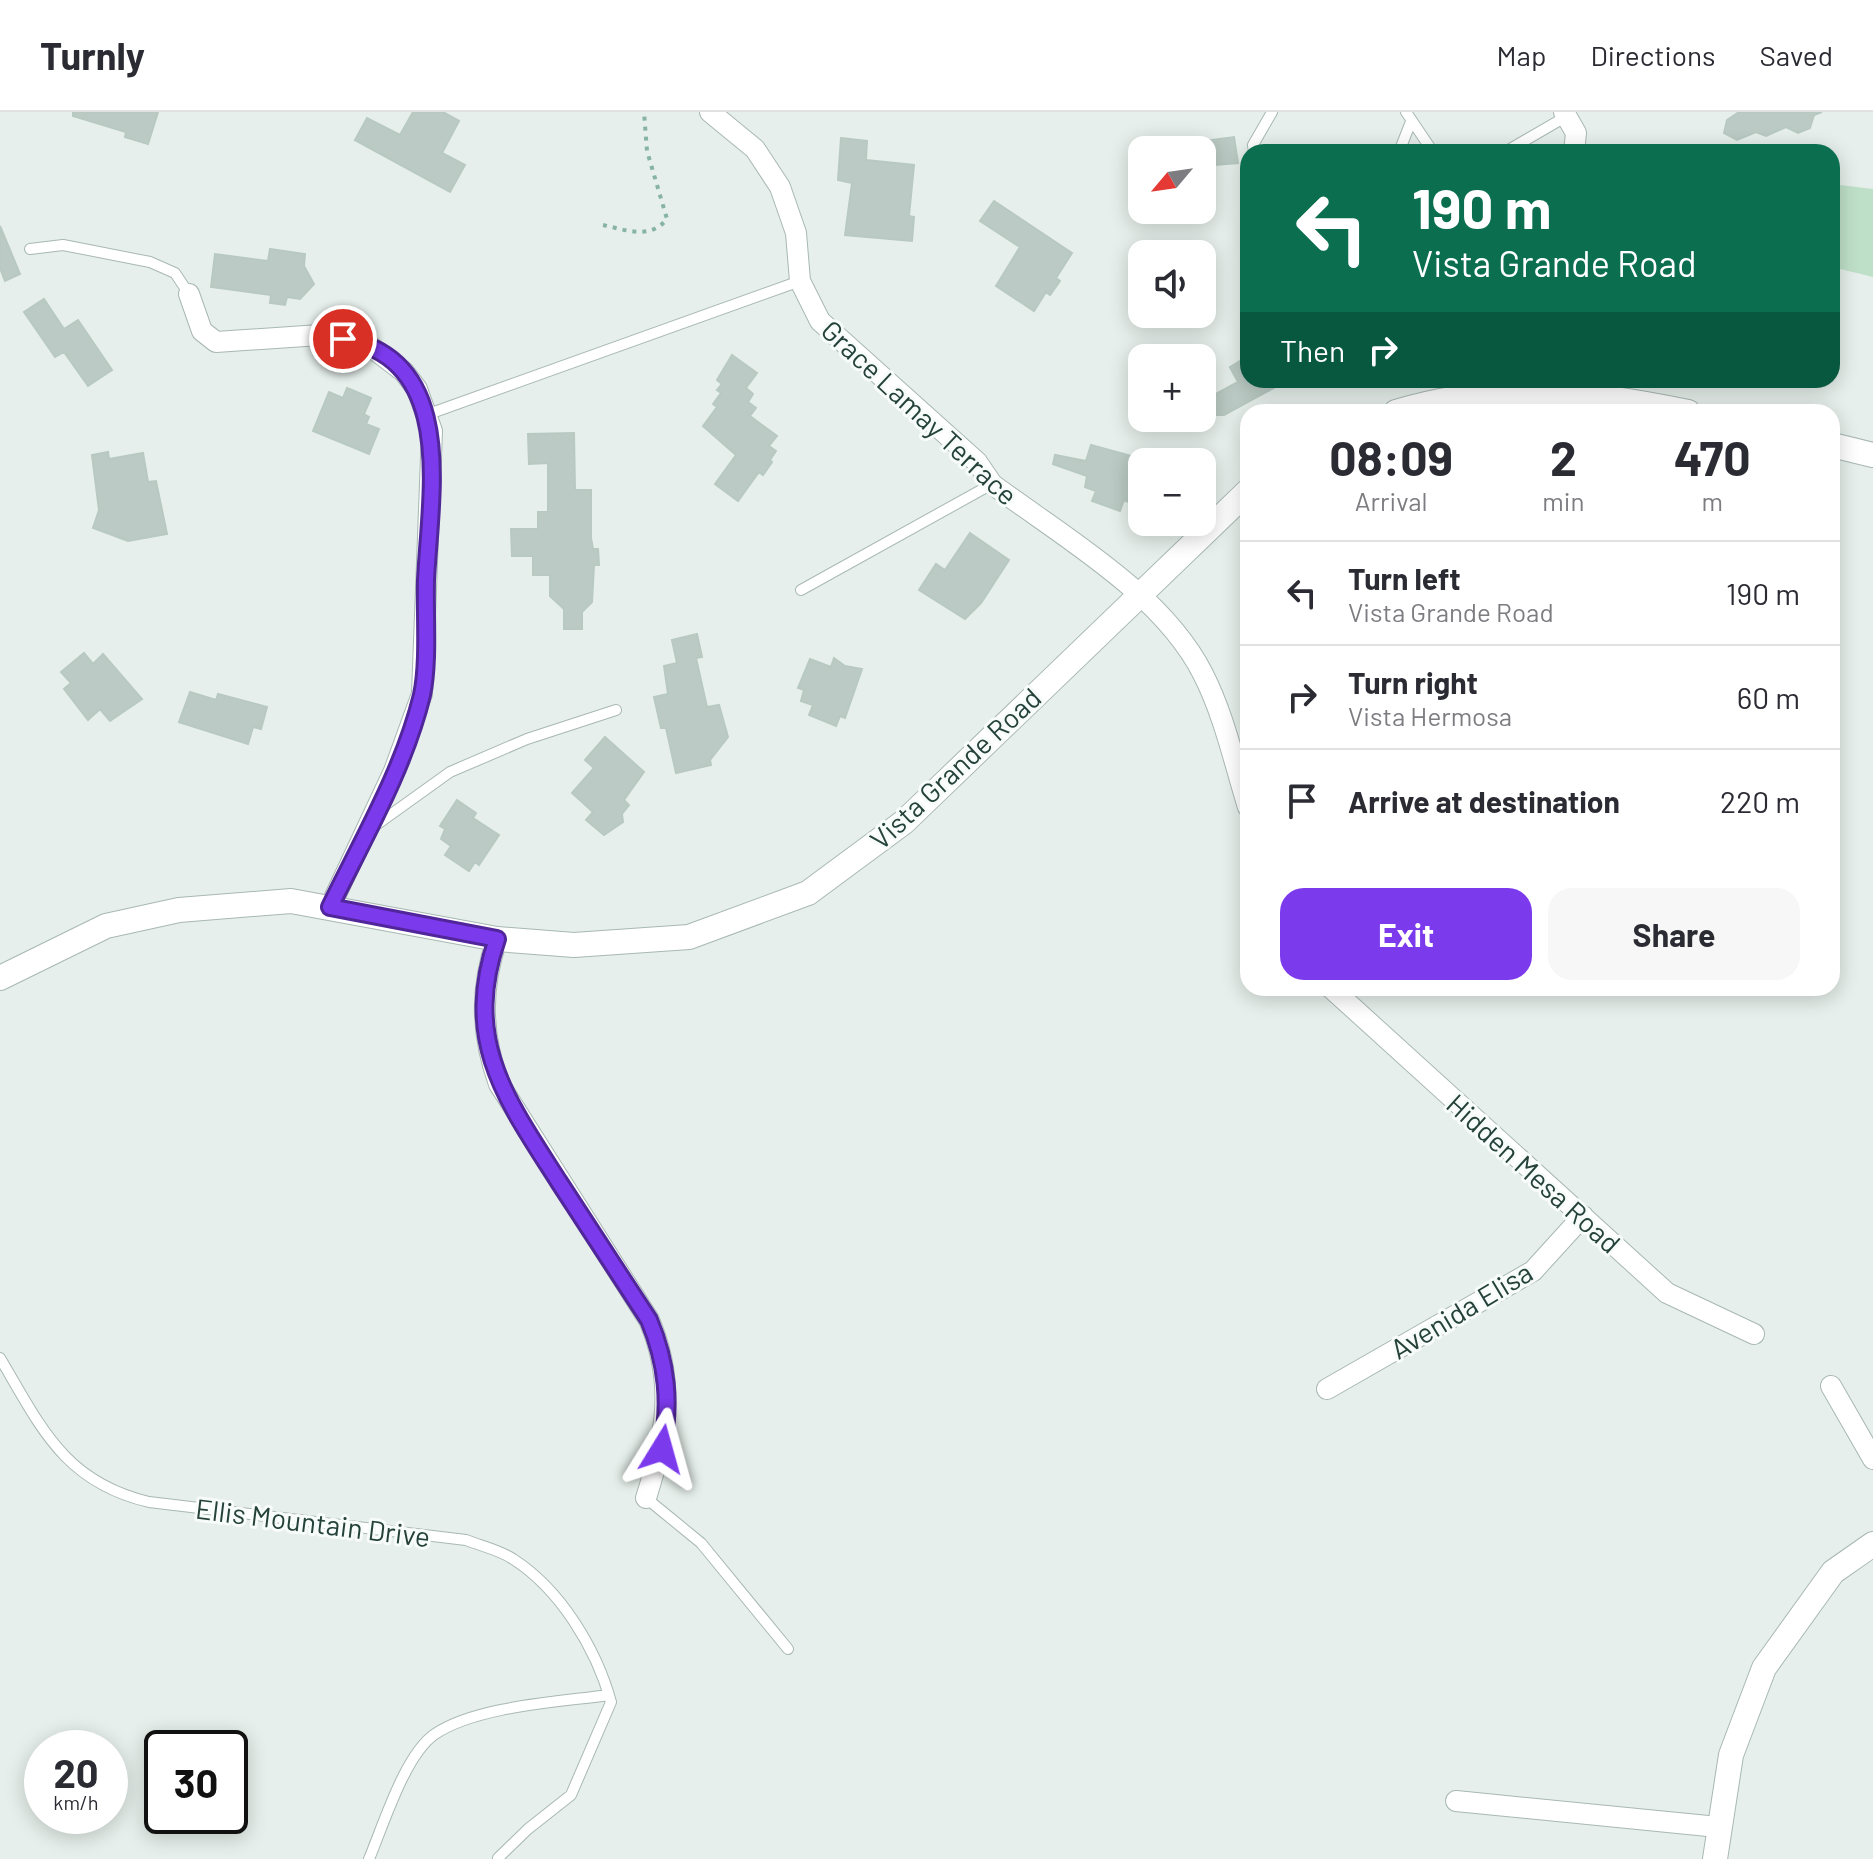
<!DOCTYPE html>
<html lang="en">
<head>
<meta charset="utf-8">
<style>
	body { margin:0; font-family:Barlow,sans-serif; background:#f7f7f7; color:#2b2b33; height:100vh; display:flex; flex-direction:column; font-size:30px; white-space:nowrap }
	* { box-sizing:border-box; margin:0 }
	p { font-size:26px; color:#7c7c81 }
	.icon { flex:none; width:44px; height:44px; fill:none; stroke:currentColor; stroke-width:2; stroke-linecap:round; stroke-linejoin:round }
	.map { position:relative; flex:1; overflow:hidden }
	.drawer { position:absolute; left:1240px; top:292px; width:600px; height:592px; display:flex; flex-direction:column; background:#fff; border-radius:24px; box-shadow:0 4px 20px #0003 }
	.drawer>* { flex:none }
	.guide { position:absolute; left:1240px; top:32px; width:600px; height:244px; border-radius:24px; box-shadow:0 4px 20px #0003; background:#0b6e4f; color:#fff; overflow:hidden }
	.needle { width:52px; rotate:241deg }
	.buttons { position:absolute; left:1128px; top:24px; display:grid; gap:16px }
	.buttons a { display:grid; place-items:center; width:88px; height:88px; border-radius:16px; background:#fff; box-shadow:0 4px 20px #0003; font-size:40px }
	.speed { position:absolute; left:24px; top:1618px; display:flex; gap:16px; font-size:40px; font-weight:700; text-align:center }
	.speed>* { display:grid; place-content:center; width:104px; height:104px; border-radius:50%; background:#fff; box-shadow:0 4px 20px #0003; line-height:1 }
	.speed small { font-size:20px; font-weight:400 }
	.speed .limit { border:4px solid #111; border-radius:12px; background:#fff; color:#111 }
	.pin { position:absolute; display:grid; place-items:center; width:68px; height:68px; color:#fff; margin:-34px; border:4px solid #fff; border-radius:50%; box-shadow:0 2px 8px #0007 }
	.me { position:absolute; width:88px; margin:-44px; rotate:8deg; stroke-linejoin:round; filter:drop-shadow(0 0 6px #0008) }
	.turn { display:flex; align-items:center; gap:28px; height:168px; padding:0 40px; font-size:36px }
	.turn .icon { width:104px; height:104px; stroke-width:2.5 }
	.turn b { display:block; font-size:56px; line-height:68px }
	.then { display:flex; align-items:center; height:76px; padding:0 40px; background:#0003; gap:16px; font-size:30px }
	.eta { display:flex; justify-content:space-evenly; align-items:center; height:136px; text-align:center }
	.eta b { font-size:48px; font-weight:700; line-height:56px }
	.button { display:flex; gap:16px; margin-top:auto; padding:16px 40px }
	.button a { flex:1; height:92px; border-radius:24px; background:#7c3aed; color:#fff; font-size:32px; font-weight:700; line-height:92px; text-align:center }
	.button a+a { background:#f7f7f7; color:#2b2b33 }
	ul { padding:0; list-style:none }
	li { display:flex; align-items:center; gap:24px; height:104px; padding:0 40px; border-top:2px solid #e1e1e2 }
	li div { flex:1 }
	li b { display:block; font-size:30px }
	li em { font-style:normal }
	header { display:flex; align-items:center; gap:48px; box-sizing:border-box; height:112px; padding:0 40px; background:#fff; border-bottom:2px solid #e1e1e2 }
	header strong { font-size:38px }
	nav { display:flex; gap:44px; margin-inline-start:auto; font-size:28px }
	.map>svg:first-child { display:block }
	.green { fill:#bfe0c8 }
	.building { fill:#bbcac4; stroke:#b8c9c2; stroke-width:2 }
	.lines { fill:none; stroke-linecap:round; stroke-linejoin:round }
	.service-casing { stroke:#a8b8b2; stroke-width:12 }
	.minor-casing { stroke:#a8b8b2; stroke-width:22 }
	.tertiary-casing { stroke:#a8b8b2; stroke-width:26 }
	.path { stroke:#86b3a5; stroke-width:4; stroke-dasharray:4 6; stroke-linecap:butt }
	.service { stroke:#fff; stroke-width:10 }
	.minor { stroke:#fff; stroke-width:20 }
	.tertiary { stroke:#fff; stroke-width:24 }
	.route-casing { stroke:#51269a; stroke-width:20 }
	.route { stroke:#7c3aed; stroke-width:14 }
	.labels { text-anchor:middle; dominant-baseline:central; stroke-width:6; stroke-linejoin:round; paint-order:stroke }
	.street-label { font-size:28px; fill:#24423a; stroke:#f7fbf9 }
</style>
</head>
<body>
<header>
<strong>Turnly</strong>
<nav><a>Map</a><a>Directions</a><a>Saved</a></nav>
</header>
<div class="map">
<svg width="1873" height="1747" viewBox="0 0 1873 1747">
	<rect width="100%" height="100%" fill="#e6efeb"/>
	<path class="green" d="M1832 72 1873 77V165L1832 155Z"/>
	<path class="building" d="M73 0H158L148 32 125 25 126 20 73 4Z
		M413 0H443L459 9 442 41 465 53 450 80 355 28 367 6 400 23Z
		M1739 0H1822L1814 3 1810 16 1798 21 1786 15 1766 24 1756 20 1737 28 1724 21 1727 8Z
		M1234 25 1238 51 1215 53 1211 28Z
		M841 26 867 29 866 48 914 53 909 104 914 105 912 129 845 123 852 71 838 68Z
		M994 89 1072 141 1056 166 1060 169 1050 183 1046 180 1034 199 996 174 1020 135 980 109Z
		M0 114 20 162 5 169 0 156Z
		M270 137 305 142 304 154 314 172 300 187 287 185 285 193 270 191 271 183 211 175 215 142 268 149Z
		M44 187 64 217 78 208 112 258 88 274 64 240 55 245 24 200Z
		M732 243 757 261 746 276 753 282 748 290 756 296 750 304 777 324 769 334 776 339 770 348 772 350 763 363 759 360 738 389 715 372 736 343 703 314 717 295 713 292 721 281 717 278 722 272 717 268Z
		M1248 244V268H1288L1224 303H1212L1210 285 1238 270 1230 255Z
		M347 276 371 286 364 302 369 305 366 312 379 317 369 342 313 319 329 280 343 286Z
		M574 321 575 378H591V426L593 437H598L599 453H594L592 490 582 500V517H564V497L550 484V463H533V444H512L511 417H538V400H548V351L529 352 528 322Z
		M1091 333 1142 347 1131 391 1124 388 1120 399 1092 389 1096 379 1085 375 1087 364 1053 352 1055 343 1086 349Z
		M108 340 109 347 143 341 148 370 156 369 167 422 128 429 93 416 99 398 92 343Z
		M970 421 1009 448 981 491 965 507 919 478 936 452 945 458Z
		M697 522 702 545 696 546 707 595 719 593 728 625 710 648 711 653 676 661 666 616H661L654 585 668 582 664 554 677 551 672 528Z
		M84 541 93 552 103 542 142 587 110 609 100 597 88 608 64 577 71 571 61 560Z
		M834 546 845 554 862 557 845 606 840 604 836 614 809 603 813 593 801 589 804 578 798 576 810 547 831 555Z
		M190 580 216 588 218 582 267 595 261 617 253 615 248 632 179 610Z
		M605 625 644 660 624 688 629 693 622 702 623 710 604 723 586 708 593 700 572 681 594 656 585 648Z
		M457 688 476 701 473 706 499 723 479 753 475 750 469 759 445 743 451 734 441 727 445 717 440 714Z"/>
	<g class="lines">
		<g class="service-casing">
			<path id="service" d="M1406 0 1433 40
				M1254 40 1253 33 1272 0
				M1399 40 1410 12
				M1505 40 1567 4
				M30 137 63 133 150 150 175 161 189 182
				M426 303 800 169
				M801 478 992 372
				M372 716 450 660 527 627 616 598
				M0 1246C41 1315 64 1370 149 1390L466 1428C481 1434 500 1438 513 1447 560 1477 596 1536 611 1590L571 1683 528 1717 498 1746
				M646 1386 701 1431 788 1537
				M369 1747C383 1714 405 1642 435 1622 477 1594 559 1590 609 1583"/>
		</g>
		<g class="minor-casing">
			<path id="minor" d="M710 0 755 37 780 75 796 121 800 169 820 209 977 350 992 372C1063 425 1162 481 1203 562 1224 603 1234 650 1248 695
				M1564 0 1576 21 1574 40
				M189 182 202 219 216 230 320 223 366 231 404 260 417 277 432 319 422 582 394 659 330 795
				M497 827C480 877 481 922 499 972L649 1208C676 1271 666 1323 646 1386
				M1331 876 1667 1181 1754 1222
				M1831 1274 1873 1347
				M1327 1277 1533 1159 1583 1104
				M1456 1689 1718 1715"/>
		</g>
		<g class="tertiary-casing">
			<path id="tertiary" d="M1396 300C1494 270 1590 279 1688 300
				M1832 333 1873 343
				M0 866 106 814 179 798 291 789 497 827 574 833 689 825 808 781 904 710 1248 379
				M1715 1747 1731 1643 1764 1556 1833 1460 1873 1432"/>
		</g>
		<path class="path" d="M603 113C626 118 650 128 667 107L647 39 644 0"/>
		<use href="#service" class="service"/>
		<use href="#minor" class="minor"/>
		<use href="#tertiary" class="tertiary"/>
	</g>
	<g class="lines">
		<g class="route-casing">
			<path id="route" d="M343 227C458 247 430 383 426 468 425 503 429 550 422 583 404 657 363 727 330 795L497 827C462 929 506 987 559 1070 589 1116 619 1162 649 1208 667 1251 671 1291 662 1337"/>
		</g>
		<use href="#route" class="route"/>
	</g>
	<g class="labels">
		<g class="street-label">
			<text transform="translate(920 300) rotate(43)">Grace Lamay Terrace</text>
			<text transform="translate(955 656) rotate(-43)">Vista Grande Road</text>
			<text transform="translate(1534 1061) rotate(42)">Hidden Mesa Road</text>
			<text transform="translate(1461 1198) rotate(-31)">Avenida Elisa</text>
			<text transform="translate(313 1410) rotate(7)">Ellis Mountain Drive</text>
		</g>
	</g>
</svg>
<div class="buttons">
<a><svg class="needle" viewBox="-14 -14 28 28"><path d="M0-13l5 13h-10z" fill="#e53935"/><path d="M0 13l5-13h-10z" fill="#7c7c81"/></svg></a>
<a><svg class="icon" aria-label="sound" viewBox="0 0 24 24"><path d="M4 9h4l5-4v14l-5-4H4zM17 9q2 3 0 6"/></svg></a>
<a>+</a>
<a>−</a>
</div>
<div class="speed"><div>20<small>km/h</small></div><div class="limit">30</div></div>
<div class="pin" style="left:343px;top:227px;background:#d93025"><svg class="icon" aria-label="arrive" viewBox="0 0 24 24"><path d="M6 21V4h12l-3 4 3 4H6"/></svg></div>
<svg class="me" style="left:662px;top:1337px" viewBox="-20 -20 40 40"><path d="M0-17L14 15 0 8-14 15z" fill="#7c3aed" stroke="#fff" stroke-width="4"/></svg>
<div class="guide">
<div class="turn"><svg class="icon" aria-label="left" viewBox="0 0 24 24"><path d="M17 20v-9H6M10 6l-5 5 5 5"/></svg><div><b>190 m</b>Vista Grande Road</div></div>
<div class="then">Then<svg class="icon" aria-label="right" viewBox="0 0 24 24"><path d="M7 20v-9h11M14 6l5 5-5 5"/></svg></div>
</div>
<section class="drawer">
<div class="eta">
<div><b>08:09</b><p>Arrival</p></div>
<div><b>2</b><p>min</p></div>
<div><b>470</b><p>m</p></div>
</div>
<ul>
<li><svg class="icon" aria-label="left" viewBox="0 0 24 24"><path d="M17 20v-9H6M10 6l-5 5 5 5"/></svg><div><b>Turn left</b><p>Vista Grande Road</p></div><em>190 m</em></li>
<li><svg class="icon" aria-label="right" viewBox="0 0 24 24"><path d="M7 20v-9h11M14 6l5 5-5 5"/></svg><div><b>Turn right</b><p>Vista Hermosa</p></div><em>60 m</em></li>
<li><svg class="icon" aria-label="arrive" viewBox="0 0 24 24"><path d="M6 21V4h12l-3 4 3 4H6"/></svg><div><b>Arrive at destination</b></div><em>220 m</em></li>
</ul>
<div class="button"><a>Exit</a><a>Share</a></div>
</section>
</div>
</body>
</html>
